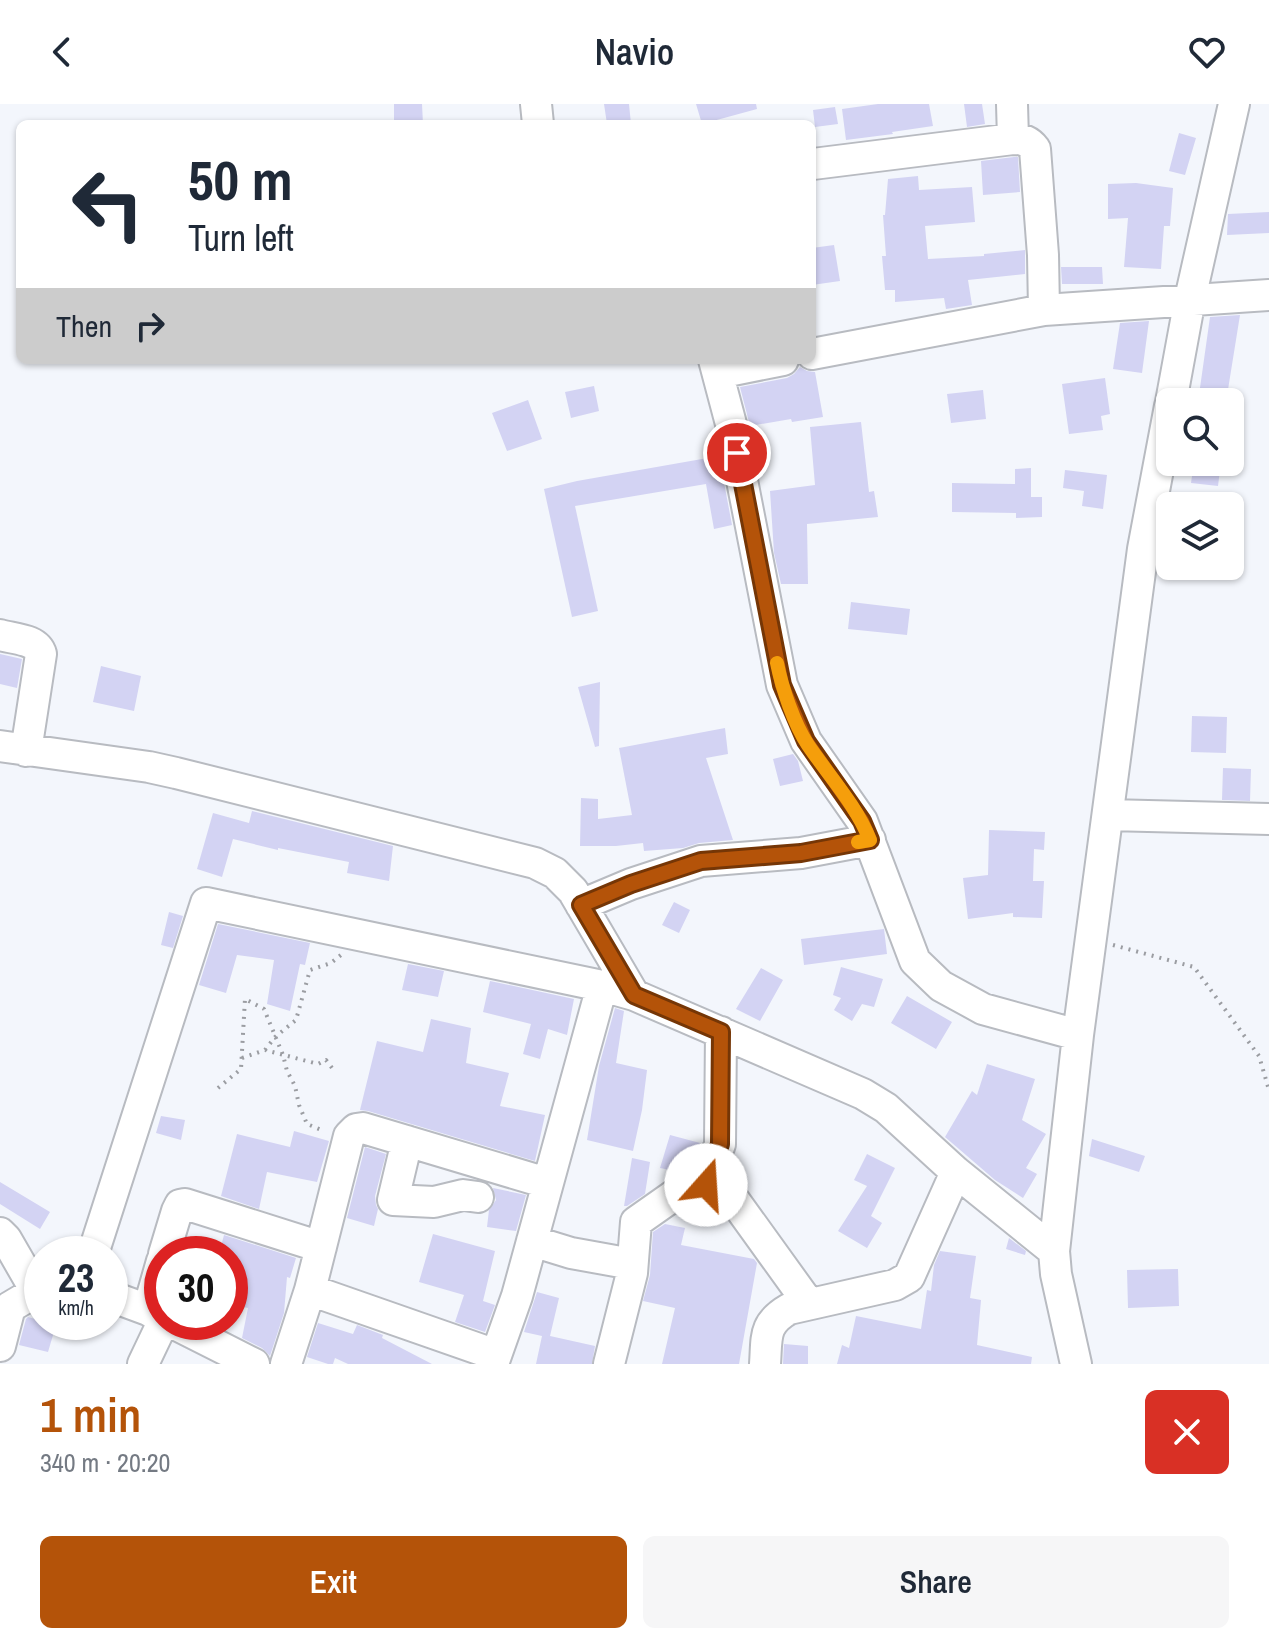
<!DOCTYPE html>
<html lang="en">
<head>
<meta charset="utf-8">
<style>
	body { margin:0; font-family:"Archivo Narrow",sans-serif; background:#f6f6f7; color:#1f2937; height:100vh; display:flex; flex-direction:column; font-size:30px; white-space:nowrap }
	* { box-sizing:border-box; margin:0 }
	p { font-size:26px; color:#747a83 }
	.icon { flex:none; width:44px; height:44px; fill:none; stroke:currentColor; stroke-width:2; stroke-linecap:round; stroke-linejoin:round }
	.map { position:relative; height:1260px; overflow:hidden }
	.side { display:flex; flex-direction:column; background:#fff; flex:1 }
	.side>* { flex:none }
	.banner { position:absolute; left:16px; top:16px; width:800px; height:244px; border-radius:12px; box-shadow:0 2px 6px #0004; background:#fff; color:#1f2937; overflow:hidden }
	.buttons { position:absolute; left:1156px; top:284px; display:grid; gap:16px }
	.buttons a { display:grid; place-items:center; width:88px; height:88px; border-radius:12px; background:#fff; box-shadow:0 2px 6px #0004; font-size:40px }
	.speed { position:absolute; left:24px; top:1132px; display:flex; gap:16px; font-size:40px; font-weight:700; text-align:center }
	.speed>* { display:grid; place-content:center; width:104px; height:104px; border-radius:50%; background:#fff; box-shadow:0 2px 6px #0004; line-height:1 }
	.speed small { font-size:20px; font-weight:400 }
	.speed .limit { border:12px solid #d22; background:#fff; color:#111 }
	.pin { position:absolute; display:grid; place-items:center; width:68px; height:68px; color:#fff; margin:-34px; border:4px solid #fff; border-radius:50%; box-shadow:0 2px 8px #0007 }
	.me { position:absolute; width:88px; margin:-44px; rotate:19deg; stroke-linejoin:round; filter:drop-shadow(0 0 6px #0008) }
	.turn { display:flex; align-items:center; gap:28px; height:168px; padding:0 40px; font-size:36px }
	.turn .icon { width:104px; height:104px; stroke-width:2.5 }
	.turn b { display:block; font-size:56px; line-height:68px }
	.then { display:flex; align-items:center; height:76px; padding:0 40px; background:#0003; gap:16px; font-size:30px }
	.round { display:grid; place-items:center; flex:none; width:84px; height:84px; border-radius:12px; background:#f6f6f7 }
	.headline { display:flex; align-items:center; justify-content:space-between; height:136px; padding:0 40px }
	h1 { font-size:48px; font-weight:600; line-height:60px; color:#b45309 }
	.button { display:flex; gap:16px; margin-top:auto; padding:16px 40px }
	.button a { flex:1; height:92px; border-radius:12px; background:#b45309; color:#fff; font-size:32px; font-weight:600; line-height:92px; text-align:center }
	.button a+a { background:#f6f6f7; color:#1f2937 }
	header { display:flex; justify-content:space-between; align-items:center; height:104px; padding:0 40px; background:#fff; font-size:36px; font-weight:600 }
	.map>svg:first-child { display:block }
	.building { fill:#d3d3f3 }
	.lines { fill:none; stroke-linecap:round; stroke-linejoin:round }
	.minor-casing { stroke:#b8bbc1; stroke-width:34 }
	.path { stroke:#9b9da2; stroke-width:4; stroke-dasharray:2 6; stroke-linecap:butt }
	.minor { stroke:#fff; stroke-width:30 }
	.route-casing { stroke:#753606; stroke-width:20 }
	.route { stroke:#b45309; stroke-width:14 }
	.slow { stroke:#f59e0b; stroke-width:14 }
</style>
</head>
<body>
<header><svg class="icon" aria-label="back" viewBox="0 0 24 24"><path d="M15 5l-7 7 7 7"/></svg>Navio<svg class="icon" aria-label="heart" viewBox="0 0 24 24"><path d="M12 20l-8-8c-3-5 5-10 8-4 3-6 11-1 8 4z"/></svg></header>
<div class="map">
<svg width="1269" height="1260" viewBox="0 0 1269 1260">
	<rect width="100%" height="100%" fill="#f3f6fc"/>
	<path class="building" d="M394 0H422L423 20H394Z
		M604 0H629L631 20H607Z
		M696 0H756L757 5 702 20Z
		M878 0H929L933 22 892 28 893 30 846 36 842 5Z
		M964 0H982L985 20 967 23Z
		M835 3 838 20 815 23 813 6Z
		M1179 29 1196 34 1185 71 1169 67Z
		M1014 53H1018L1020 88 983 91 981 57Z
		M918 72 919 86 972 83 975 118 925 122 928 155 984 152V150L1025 146V170L968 176 972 201 946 205 944 194 895 198V186H885L882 152H886L883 111H885L888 75Z
		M1136 79 1173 84 1170 122H1164L1161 165 1124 163 1128 114 1108 115V80Z
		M1269 108V129L1227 131 1228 110Z
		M834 141 840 177 812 181V144Z
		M1061 163H1102L1103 180H1062Z
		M1240 211 1226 298H1198L1210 213Z
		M1149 217 1142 269 1113 265 1120 219Z
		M800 263 807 267 815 268 823 313 792 318 791 315 750 322 740 283 787 274 794 270Z
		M1105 274 1110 310 1101 312 1103 326 1069 330 1062 280Z
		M594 282 599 307 571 314 565 288Z
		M983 286 986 315 951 319 947 290Z
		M528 296 542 335 507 347 492 309Z
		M861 318 869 388 874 387 878 413 807 420 808 480H781L774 449 770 387 815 381 810 323Z
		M719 352 732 421 714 425 706 380 575 402 598 507 572 513 544 385 577 377Z
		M1194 358H1221L1218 382 1191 379Z
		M1031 364V393H1042V413L1016 414V409L952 408V379L1015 380V365Z
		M1065 366 1107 371 1103 405 1082 402 1084 387 1063 384Z
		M851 498 910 505 907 531 848 525Z
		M0 550 22 555 17 584 0 580Z
		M101 562 141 572 134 607 93 598Z
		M600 578 599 642 595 643 578 583Z
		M1192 612 1227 613 1226 649 1191 648Z
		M725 624 728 650 706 654 733 736 699 739 683 744 644 747 643 739 616 742H580L581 694 598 695V715L632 711 619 644Z
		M793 650 798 657 803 677 780 682 773 655Z
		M1223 664 1251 665 1250 697 1222 696Z
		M252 707 393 742 389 777 347 769 349 758 278 744V746L233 735 222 773 197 765 213 709 249 719Z
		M989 726 1045 728 1044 746 1034 745 1033 777H1044L1042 814 1013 813V809L968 815 963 774 988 771Z
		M674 798 690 806 679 829 662 821Z
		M169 808 183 812 173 844 161 841Z
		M218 820 310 839 305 861 300 860 290 907 267 900 274 856 237 851 226 889 199 881Z
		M884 825 887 850 804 861 801 835Z
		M408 860 444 867 438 893 402 886Z
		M841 863 883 875 874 903 862 900 852 917 834 906 841 894 833 891Z
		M761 864 783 876 760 917 736 905Z
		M490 877 574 895 567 931 548 925 540 955 523 950 531 920 483 908Z
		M907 892 952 918 936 945 891 919Z
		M615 904 624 907 616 959 647 966 642 1006 633 1047 587 1036 599 962Z
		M431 915 471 924 466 959 509 969 500 1002 545 1011 535 1057 368 1007 360 1006 377 937 423 948Z
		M987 960 1035 975 1022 1016 1046 1030 1026 1064 1037 1070 1023 1094 995 1076 945 1033 972 987 977 991Z
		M161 1012 185 1016 181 1036 156 1029Z
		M294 1027 329 1037 317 1078 267 1068 259 1105 221 1092 237 1030 290 1043Z
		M670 1031 700 1039 692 1067 685 1069 660 1064Z
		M1092 1035 1145 1052 1139 1068 1089 1052Z
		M365 1043 386 1050 375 1092 376 1101 378 1105 374 1122 347 1114Z
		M867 1050 895 1064 871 1112 882 1119 867 1144 838 1127 867 1082 854 1076Z
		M632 1054 650 1058 645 1090 627 1102H624Z
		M0 1078 50 1108 40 1125 0 1100Z
		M493 1084 526 1091 516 1127 487 1123 489 1106 496 1096Z
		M665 1120 685 1124 681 1141 754 1155 757 1159 739 1260H662L675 1204 643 1197 650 1171 653 1128Z
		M433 1130 495 1147 483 1197 495 1201 485 1228 455 1218 464 1191 419 1178Z
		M224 1131 296 1154 290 1174 287 1173 284 1209 270 1252 262 1244 242 1234 248 1204 230 1200V1150H219Z
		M1009 1134 1026 1147 1025 1151 1006 1145Z
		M940 1147 976 1152 970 1194 981 1196 977 1241 1032 1253 1031 1260H837L842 1241 849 1244 856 1212 921 1225 927 1186 931 1187 934 1161Z
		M1178 1165 1179 1202 1128 1204 1127 1166Z
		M537 1188 559 1194 550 1232 595 1242 592 1260H536L542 1232 524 1228Z
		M28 1213 56 1221 48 1248 19 1241 26 1215Z
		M318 1219 353 1230 357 1221 383 1231 382 1234 432 1260H348L335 1254 333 1260H328L307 1253Z
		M784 1240 808 1242V1260H783Z"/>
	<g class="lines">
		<g class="minor-casing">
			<path id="minor" d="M536 0 538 20
				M1012 0 1013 35
				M813 60 1013 35C1023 35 1029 37 1035 45L1043 151 1044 206
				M812 250 1044 206 1269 191
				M714 256 731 320 782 581 806 637 862 717 915 857 941 882 983 905 1078 931
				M718 269 783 256
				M1171 298 1190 195 1234 0
				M0 531C14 535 37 535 41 550L26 647
				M0 642 149 663 176 669 535 759 555 769 573 787 634 891
				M1108 711 1269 715
				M581 801 631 780 701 757 801 749 870 736
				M407 1037 393 1096 434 1098 463 1091 478 1093
				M711 1064 809 1200
				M0 1129 6 1135 36 1187
				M532 1137 571 1149 632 1160
				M93 1150 206 799 602 882 634 891 863 990 886 1004 956 1068 1054 1147
				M164 1150 177 1107 180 1101 185 1100 321 1143
				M310 1186 496 1251
				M110 1192 148 1206 162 1214
				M148 1206 162 1157
				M171 1218 254 1260
				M0 1242 10 1203 42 1184
				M143 1260 163 1218
				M286 1260 310 1186 349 1032 356 1025 363 1024 547 1079
				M493 1260 517 1192 602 882
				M609 1260 632 1169 636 1118 673 1092 706 1081 720 1040 721 928
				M765 1260C767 1233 763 1220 789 1205L895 1181 909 1173 956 1068
				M1076 1260 1056 1170 1054 1147 1078 931 1143 445 1170 302"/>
		</g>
		<path class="path" d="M1113 841 1194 863 1259 952 1269 986
			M265 946 275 933 296 916 310 866 331 859 341 851
			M242 954 265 946 318 960 326 956 335 968
			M218 984 241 965 245 895 264 905 283 951 287 967 295 982 299 1001 307 1020 324 1027"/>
		<use href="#minor" class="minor"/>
	</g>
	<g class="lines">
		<g class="route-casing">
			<path id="route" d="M706 1081 720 1040 721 928 634 891 581 801 631 780 701 757 801 749 870 736 862 717 806 637 782 581 737 349"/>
		</g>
		<use href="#route" class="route"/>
		<path class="slow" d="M777 559C782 584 794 620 808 641 829 672 856 701 870 736L858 738"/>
	</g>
</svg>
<div class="buttons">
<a><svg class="icon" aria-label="search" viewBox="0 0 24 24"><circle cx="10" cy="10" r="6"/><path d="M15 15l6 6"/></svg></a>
<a><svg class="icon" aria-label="layers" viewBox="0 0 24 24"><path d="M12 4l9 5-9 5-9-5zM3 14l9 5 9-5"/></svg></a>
</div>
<div class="speed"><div>23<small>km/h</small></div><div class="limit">30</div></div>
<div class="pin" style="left:737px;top:349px;background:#d93025"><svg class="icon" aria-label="arrive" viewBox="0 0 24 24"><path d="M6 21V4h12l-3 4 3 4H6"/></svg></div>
<svg class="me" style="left:706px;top:1081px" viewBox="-20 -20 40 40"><circle r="19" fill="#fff"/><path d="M0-13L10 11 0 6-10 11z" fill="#b45309"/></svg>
<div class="banner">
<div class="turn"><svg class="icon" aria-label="left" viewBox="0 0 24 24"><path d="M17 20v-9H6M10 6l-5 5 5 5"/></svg><div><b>50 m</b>Turn left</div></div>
<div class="then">Then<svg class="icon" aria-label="right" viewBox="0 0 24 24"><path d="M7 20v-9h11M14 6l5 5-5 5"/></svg></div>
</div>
</div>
<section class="side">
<div class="headline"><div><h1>1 min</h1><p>340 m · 20:20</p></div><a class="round" style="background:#d93025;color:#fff"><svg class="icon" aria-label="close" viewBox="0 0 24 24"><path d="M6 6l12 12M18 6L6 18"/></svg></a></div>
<div class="button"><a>Exit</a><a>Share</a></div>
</section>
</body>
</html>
